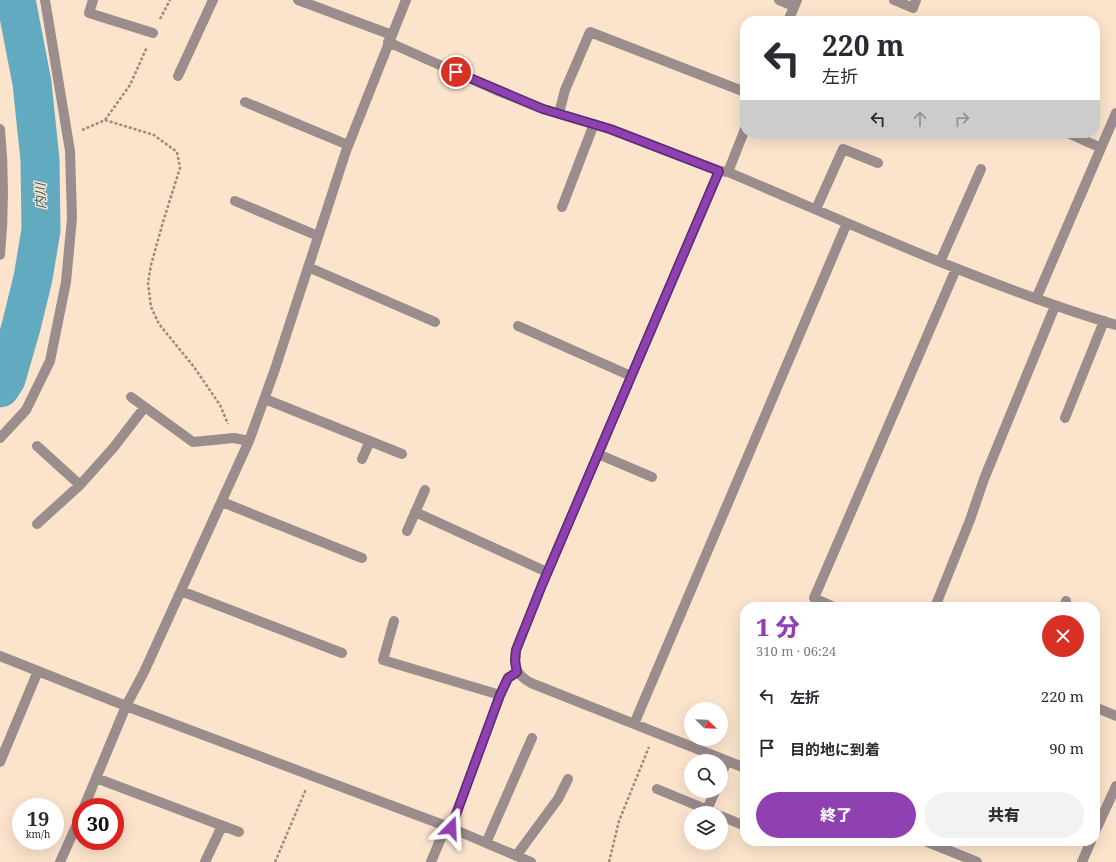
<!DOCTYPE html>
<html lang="ja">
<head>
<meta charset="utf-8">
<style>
	body { margin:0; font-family:"Noto Serif","Noto Sans JP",serif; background:#f2f2f3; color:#2b2b33; height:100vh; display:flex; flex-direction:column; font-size:15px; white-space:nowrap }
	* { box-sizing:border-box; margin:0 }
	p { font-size:13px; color:#7c7c81 }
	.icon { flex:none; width:22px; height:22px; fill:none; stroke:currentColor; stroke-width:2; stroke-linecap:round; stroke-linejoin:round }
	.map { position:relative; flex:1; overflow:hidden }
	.details { position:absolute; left:740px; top:602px; width:360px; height:244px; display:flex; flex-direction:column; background:#fff; border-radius:16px; box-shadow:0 4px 16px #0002 }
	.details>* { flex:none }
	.top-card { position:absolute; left:740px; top:16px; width:360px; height:122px; border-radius:16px; box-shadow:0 4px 16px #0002; background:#fff; color:#2b2b33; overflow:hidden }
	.needle { width:26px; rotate:113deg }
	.fabs { position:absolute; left:684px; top:702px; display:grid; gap:8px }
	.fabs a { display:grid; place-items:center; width:44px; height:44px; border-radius:50%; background:#fff; box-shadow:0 4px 16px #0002; font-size:20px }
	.speed { position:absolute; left:12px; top:798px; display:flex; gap:8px; font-size:20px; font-weight:700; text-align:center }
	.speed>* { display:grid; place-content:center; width:52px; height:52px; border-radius:50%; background:#fff; box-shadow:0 4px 16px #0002; line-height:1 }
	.speed small { font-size:10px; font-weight:400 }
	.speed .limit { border:6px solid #d22; background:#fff; color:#111 }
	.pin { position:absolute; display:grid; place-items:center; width:34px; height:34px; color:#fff; margin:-17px; border:2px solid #fff; border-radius:50%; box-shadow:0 1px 4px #0007 }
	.me { position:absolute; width:44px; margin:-22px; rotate:21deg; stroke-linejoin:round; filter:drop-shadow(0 0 3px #0008) }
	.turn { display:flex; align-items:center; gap:14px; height:84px; padding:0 16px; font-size:18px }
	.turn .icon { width:52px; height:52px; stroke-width:2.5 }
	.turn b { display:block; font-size:28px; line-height:34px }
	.lanes { display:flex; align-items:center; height:38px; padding:0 16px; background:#0003; justify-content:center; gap:20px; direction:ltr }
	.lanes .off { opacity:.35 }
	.round { display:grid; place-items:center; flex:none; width:42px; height:42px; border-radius:21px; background:#f2f2f3 }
	.headline { display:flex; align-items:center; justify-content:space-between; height:68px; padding:0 16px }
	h1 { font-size:24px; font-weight:800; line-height:30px; color:#8f41b1 }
	.button { display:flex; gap:8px; margin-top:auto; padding:8px 16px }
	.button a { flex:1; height:46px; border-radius:24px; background:#8f41b1; color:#fff; font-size:16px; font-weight:800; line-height:46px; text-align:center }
	.button a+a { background:#f2f2f3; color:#2b2b33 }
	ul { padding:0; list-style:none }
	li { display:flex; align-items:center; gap:12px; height:52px; padding:0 16px }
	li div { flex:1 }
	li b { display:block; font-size:15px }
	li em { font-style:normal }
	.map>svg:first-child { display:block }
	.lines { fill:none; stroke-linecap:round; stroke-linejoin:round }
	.river { stroke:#61aac0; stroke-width:39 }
	.path { stroke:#9d8b7b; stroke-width:2.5; stroke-dasharray:3 2; stroke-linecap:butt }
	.street { stroke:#9c8d8d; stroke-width:10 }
	.route-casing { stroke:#5d2a73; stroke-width:10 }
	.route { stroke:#8f41b1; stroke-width:7 }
	.labels { text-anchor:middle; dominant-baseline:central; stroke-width:3; stroke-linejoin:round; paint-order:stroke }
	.water-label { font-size:13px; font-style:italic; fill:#205c6c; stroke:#fbe3cc }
</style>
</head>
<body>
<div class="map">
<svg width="1116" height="862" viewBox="0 0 1116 862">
	<rect width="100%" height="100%" fill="#fbe3cc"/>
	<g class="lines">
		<path class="river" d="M0 388 6 379 21 327 33 278 41 230 40 160 32 83 16 0"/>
		<path class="path" d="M160 19 170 0
			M105 120 130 85 147 47
			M82 130 105 120 154 135 177 152 180 168 163 222 151 265 148 283 151 307 159 324 194 367 220 405 228 424
			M275 862 306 789
			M609 862 619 821 649 747"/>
		<path class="street" d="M93 0 89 13 153 33
			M298 0 392 35
			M779 0 794 6
			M894 0 913 8 916 0
			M788 21 797 0
			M388 42 496 90 543 109 610 129 719 171 728 172C856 226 983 285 1116 325
			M178 76 213 0
			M245 102 348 145
			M559 113 565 90 590 32 745 92
			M0 129C4 171 4 213 0 255
			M1068 133 1101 148
			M719 171 542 585 516 650C514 667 515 674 531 683L745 768
			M728 172 745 129
			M235 201 318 236
			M562 207 594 124
			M816 209 843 149 878 163
			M940 262 981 169
			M308 267 435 322
			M1036 299 1116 113
			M518 326 631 376
			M131 397 193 442 234 438 249 441
			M265 399 402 454
			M1065 418 1104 321
			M0 438 26 410 50 361 66 282 72 218 70 151 45 0
			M37 446 80 485
			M598 454 652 477
			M362 459 370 441
			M222 502 362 558
			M415 512 547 572
			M37 524 80 485 114 447 144 408
			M407 531 425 490
			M181 591 342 653
			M834 607 814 598 956 269
			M935 607 970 520 984 479 1055 306
			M1064 607 1066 601
			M394 621 383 660 500 695
			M0 656 126 706 446 826 531 862
			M1095 707 1116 716
			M634 724 847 223
			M0 762 38 671
			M721 775 727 761
			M96 778 239 832
			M657 789 715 813
			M84 807 126 706 144 672 249 441 275 369 346 151 406 0
			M707 810 715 791
			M721 816 745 826
			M451 828 500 695 508 678 517 672
			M1095 832 1116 786
			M925 841 977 862
			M486 843 532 738
			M516 856 558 799 568 779
			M60 862 81 815
			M205 862 222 826
			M431 862 446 826
			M1082 862 1091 841"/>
	</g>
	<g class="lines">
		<g class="route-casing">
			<path id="route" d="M451 828 500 695 508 678 517 672 515 661 516 650 542 585 719 171 610 129 543 109 456 72"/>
		</g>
		<use href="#route" class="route"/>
	</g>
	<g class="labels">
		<g class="water-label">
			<text transform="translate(40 196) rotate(-91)">内川</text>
		</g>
	</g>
</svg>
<div class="fabs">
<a><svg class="needle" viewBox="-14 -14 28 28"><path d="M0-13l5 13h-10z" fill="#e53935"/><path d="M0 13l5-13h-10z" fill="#7c7c81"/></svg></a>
<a><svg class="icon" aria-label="search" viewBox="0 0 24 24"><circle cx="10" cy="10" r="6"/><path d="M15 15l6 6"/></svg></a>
<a><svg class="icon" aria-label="layers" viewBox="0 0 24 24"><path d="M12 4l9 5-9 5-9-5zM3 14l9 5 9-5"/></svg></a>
</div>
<div class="speed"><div>19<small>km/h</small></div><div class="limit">30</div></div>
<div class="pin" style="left:456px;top:72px;background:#d93025"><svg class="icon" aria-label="arrive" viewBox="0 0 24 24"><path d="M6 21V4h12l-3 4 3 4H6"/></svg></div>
<svg class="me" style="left:451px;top:828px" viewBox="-20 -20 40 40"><path d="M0-17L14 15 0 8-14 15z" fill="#8f41b1" stroke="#fff" stroke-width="4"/></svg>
<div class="top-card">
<div class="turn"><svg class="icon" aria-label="left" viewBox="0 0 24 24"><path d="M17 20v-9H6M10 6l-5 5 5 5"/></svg><div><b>220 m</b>左折</div></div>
<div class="lanes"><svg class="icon" aria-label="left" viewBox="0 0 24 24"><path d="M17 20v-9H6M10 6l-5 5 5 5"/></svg><svg class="icon off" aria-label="ahead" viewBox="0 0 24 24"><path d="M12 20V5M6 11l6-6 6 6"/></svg><svg class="icon off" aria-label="right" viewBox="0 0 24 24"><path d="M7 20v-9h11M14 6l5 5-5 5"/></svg></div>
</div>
<section class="details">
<div class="headline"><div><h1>1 分</h1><p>310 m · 06:24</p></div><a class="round" style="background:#d93025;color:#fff"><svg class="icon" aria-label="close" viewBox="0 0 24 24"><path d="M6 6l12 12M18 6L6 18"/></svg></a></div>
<ul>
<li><svg class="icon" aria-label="left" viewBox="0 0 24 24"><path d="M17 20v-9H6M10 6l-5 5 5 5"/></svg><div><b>左折</b></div><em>220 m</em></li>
<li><svg class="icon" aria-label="arrive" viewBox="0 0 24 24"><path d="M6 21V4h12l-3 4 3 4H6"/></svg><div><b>目的地に到着</b></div><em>90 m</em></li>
</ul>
<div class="button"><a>終了</a><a>共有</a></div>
</section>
</div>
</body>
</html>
